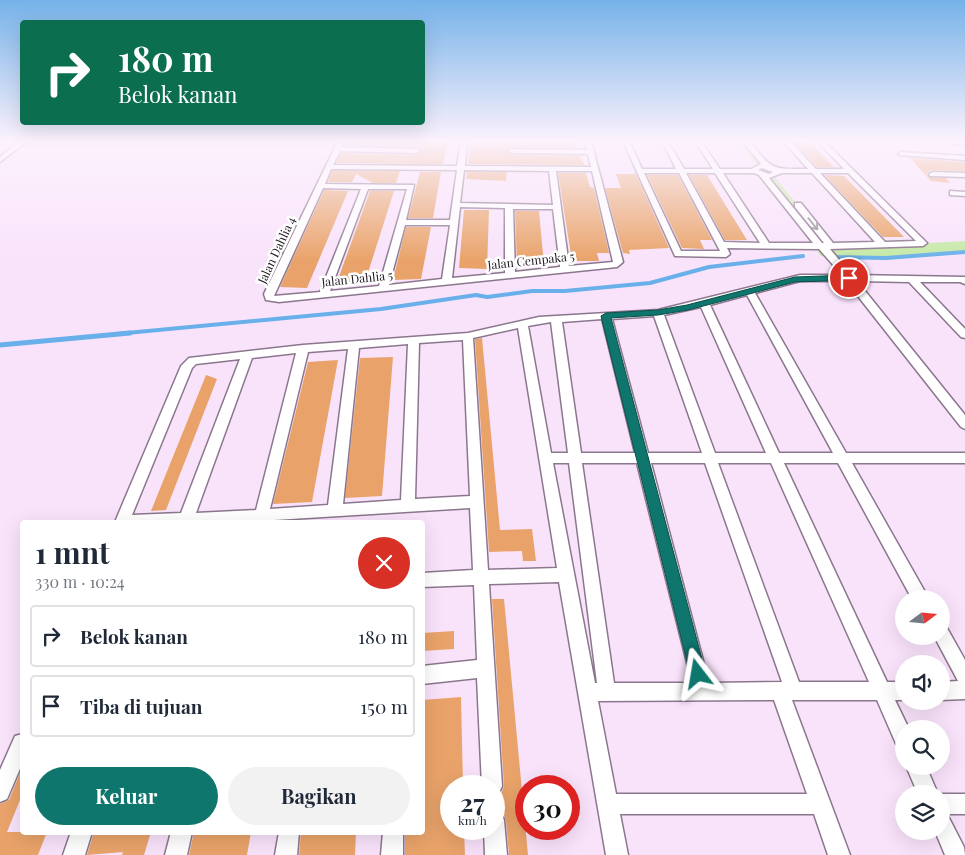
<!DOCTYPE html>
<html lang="id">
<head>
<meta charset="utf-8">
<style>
	body { margin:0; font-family:"Playfair Display",serif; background:#f2f2f3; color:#1f2937; height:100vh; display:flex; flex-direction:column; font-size:19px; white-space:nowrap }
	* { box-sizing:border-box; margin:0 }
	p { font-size:16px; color:#747a83 }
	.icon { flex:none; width:28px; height:28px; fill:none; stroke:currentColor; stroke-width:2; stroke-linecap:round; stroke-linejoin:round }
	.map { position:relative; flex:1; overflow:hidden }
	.side { position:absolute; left:20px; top:520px; width:405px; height:315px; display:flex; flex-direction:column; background:#fff; border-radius:5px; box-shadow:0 5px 20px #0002 }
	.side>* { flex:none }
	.top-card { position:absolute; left:20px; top:20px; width:405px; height:105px; border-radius:5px; box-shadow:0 5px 20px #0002; background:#0b6e4f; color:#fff; overflow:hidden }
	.needle { width:32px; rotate:74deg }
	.fabs { position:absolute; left:895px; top:590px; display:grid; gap:10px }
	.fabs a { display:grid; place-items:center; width:55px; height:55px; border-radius:50%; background:#fff; box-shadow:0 5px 20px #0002; font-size:25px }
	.speed { position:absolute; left:440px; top:775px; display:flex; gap:10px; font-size:25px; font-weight:700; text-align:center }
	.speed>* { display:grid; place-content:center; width:65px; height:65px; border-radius:50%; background:#fff; box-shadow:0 5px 20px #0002; line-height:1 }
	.speed small { font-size:12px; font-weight:400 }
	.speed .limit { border:8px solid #d22; background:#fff; color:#111 }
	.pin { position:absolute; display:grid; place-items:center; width:42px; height:42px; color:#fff; margin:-21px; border:2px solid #fff; border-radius:50%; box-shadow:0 1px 5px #0007 }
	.me { position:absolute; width:55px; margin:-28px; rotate:346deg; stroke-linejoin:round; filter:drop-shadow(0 0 4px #0008) }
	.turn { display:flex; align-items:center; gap:18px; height:105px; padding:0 15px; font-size:22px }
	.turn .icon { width:65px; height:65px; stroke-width:2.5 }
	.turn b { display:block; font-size:35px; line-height:42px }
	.round { display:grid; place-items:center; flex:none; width:52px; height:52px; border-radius:26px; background:#f2f2f3 }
	.overview { display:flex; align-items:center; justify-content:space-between; height:85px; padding:0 15px }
	h1 { font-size:30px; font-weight:700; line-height:38px }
	.primary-button { display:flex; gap:10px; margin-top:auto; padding:10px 15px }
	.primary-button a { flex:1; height:58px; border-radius:30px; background:#0f766e; color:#fff; font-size:20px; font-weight:700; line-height:58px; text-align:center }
	.primary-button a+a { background:#f2f2f3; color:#1f2937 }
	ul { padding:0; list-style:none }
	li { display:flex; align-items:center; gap:15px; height:62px; margin:0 10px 8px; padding:0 5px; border:2px solid #e0e1e3; border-radius:5px }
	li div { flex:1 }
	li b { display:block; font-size:19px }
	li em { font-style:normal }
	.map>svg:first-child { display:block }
	.green { fill:#c5e9a6 }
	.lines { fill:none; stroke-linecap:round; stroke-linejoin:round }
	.stream-far1 { stroke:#69b0ea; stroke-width:4 }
	.stream { stroke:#69b0ea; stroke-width:5 }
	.building { fill:#e9a36a }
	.minor-casing { stroke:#8b778d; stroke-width:3 }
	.minor { fill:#fff; fill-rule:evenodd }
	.oneway { stroke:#9a969a }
	.route { fill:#0f766e; stroke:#0a4d48 }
	.labels { text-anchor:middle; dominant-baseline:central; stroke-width:5; stroke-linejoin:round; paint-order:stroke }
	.far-street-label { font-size:12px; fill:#1e161f; stroke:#fff }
</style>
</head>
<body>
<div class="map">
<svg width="965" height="855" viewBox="0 0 965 855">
	<rect width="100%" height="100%" fill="#f9e3fb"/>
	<path class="green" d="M737 141H745L778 173 774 176 831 246 819 245 759 174 757 167Z
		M965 241V252L886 258 821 256 816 249Z"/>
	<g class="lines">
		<path class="stream-far1" d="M831 257 886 258 965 252
			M116 334 381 309 476 295 487 297 532 291H565L650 283 709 267 803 256"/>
		<path class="stream" d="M0 345 130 333"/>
	</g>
	<path class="building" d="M346 141H448L443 164 336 163 341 153 417 155 422 152 417 147 345 145Z
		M471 141H576L578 148 511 147 506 152 511 155 579 156 585 165 468 164Z
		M793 141H809L834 167H817Z
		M910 158 965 162V171L932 170 927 173 928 177 946 178 950 183 931 181Z
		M332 171H400L396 183H373L356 174 352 182H328Z
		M420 172H441L433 218H408Z
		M467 172H507L506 181 466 179Z
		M558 173H586L590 187 594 188 609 253H597L599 261H572Z
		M616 174H636L669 248 629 250 630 254 623 253 605 188H621Z
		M647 175H678L712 240H700L704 249 682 248Z
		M689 175H707L747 240H725Z
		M824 175 844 176 904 237H883Z
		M324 190 348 191 307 288 280 287Z
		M370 191H394L365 282H337Z
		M464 210H489L487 269 459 268Z
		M515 211H539L544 265H517Z
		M406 227H431L421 279 393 280Z
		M482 338 500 530 532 529 536 561H523L522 551 489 552 475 339Z
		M393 357 382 496 345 498 360 358Z
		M338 360 312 502 273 504 308 362Z
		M206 375 217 379 166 510 151 511Z
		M492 599H504L528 855H509L506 820 502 811 501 794 504 786Z
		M454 631V649L422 651V633Z
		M461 697 463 786H451V829H464L465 855H405V832H422V700Z
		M22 768V795L7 832H47L38 855H0V804L9 800Z
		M94 832H151L144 855H122L123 852 87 855Z
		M194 832H251L247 855H189Z
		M301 832H356L355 855H299Z"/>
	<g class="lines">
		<g class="minor-casing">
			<path id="minor" d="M20 141H27L0 162V157Z
				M338 141H344L342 147 417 149 420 151 417 153 340 151 333 165 457 166 461 141H467L465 166 591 167 588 154 511 153 508 151 511 149 587 150 585 141H591L623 262 617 267 279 302 266 300 264 294ZM331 169 457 170 450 220H406L414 185 325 184ZM464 170 549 171 553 205 460 203ZM556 171H592L613 262 569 266ZM323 188 361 189 320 292 274 296ZM368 189H407L379 286 330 291ZM460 207 505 208V273L452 278ZM513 209H553L560 267 515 272ZM405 225H450L442 279 389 285Z
				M623 141H629L642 169H676L662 141H668L684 169H713L695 141H701L720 169H751L761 164 742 141H749C773 170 770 169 808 169L783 141H790L816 169H844L817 141H824L927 243 923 246 830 249 852 275 965 277V284L960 282H920L965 329V338L961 337 909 282 857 281 965 415V429L961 427 846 281H800L755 293 846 453H965V463H852L929 599H912L838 463H784L887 682H904V700H895L909 729H904V748L897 746 877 700H792L850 855H828L814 814H620L628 855H606L559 582 489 584 502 786 499 793 494 795V786H482L477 678 422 684V666L477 660 474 585 422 587V573L473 570 470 508 242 522H115L181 366 189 358 303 345 468 333 539 317 658 310 800 275H842L819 249 727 248 730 254 726 257 675 256ZM762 168 773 172 769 174 758 170ZM644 173H679L720 251H681ZM686 173H715L760 243 724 242ZM723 173H754L759 175 813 243H769ZM782 173H812L875 242 833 243 801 203H795V207L824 243H822L769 178ZM820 173H848L916 241 885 242ZM747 295 833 453H779L710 305ZM701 307 766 453H715L664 315ZM654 316 702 453H648L612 319ZM602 319 635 453H581L562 322ZM551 322 568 453H551L528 326ZM518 328 557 568 488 570 473 338ZM463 340 470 496 415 499 419 343ZM408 344 401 500 343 504 359 348ZM348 349 328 505 270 509 308 352ZM296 353 256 510 196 513 252 358ZM240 359 181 513 132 515 192 368 196 364ZM553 463H569L597 683H595ZM582 463H637L692 683H614ZM651 463H705L782 682 709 683ZM718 463H771L869 682H799ZM774 700 807 794H616L598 701Z
				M948 141H965V145L951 144Z
				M901 152 965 156V160L899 155 898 154Z
				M933 172 965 173V177L930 176 929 174Z
				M950 191 965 192V196L950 195Z
				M941 626 947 628 965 660V699L941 700V682L958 681 934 636H941Z
				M22 734V764L7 799 0 802V770L15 736Z
				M906 766H926L938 794H918Z
				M941 794H965V814H947L964 847 965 855H945L935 831H941Z
				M494 810 501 813 504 820 507 855H485L484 829H494Z
				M71 832H92L85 855H63Z
				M171 832H192L187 855H165Z
				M279 832H299L297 855H275Z
				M383 832H403V855H381Z"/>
		</g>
		<use href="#minor" class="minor"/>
	</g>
	<defs><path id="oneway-shaft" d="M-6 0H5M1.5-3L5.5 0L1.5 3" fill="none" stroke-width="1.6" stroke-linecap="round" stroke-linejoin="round" transform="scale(1.25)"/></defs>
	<use class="oneway" href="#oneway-shaft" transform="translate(813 224) rotate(51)"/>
	<linearGradient id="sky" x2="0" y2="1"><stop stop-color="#75b2e9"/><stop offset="0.54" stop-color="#fcf2fd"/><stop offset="1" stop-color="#fcf2fd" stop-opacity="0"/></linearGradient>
	<rect width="965" height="261" fill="url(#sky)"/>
	<path class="route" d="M849 275 852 276V280L795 282 688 310 658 315 611 318 706 674 704 680 698 682 692 680 690 674 601 316 606 313 658 310 687 305 795 277Z"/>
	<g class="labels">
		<g class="far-street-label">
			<text transform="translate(276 250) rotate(-65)">Jalan Dahlia 4</text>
			<text transform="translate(531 260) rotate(-6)">Jalan Cempaka 5</text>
			<text transform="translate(357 278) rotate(-6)">Jalan Dahlia 5</text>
		</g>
	</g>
</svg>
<div class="fabs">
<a><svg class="needle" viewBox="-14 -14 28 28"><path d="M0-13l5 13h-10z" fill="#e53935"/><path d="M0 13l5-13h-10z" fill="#747a83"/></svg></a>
<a><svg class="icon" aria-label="sound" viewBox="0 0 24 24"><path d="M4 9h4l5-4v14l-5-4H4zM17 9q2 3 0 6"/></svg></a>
<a><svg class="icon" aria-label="search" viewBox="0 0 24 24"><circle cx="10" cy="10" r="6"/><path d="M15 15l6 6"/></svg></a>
<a><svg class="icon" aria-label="layers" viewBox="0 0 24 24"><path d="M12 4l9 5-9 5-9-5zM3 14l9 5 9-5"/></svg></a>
</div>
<div class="speed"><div>27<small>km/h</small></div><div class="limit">30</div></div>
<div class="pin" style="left:849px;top:278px;background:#d93025"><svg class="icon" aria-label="arrive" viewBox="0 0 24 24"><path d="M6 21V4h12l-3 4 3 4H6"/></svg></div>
<svg class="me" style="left:698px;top:674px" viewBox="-20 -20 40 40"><path d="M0-17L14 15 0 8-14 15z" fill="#0f766e" stroke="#fff" stroke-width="4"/></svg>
<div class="top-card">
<div class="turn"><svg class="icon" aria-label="right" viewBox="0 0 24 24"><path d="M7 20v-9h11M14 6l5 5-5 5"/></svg><div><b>180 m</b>Belok kanan</div></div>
</div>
<section class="side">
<div class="overview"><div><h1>1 mnt</h1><p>330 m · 10:24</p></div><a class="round" style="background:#d93025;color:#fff"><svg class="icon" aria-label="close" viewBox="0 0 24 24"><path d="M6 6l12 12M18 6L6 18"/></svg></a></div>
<ul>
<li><svg class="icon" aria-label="right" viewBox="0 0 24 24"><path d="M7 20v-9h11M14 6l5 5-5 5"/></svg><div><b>Belok kanan</b></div><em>180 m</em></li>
<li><svg class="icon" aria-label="arrive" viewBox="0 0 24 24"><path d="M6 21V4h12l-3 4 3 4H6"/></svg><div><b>Tiba di tujuan</b></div><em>150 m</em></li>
</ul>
<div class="primary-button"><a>Keluar</a><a>Bagikan</a></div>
</section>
</div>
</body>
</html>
